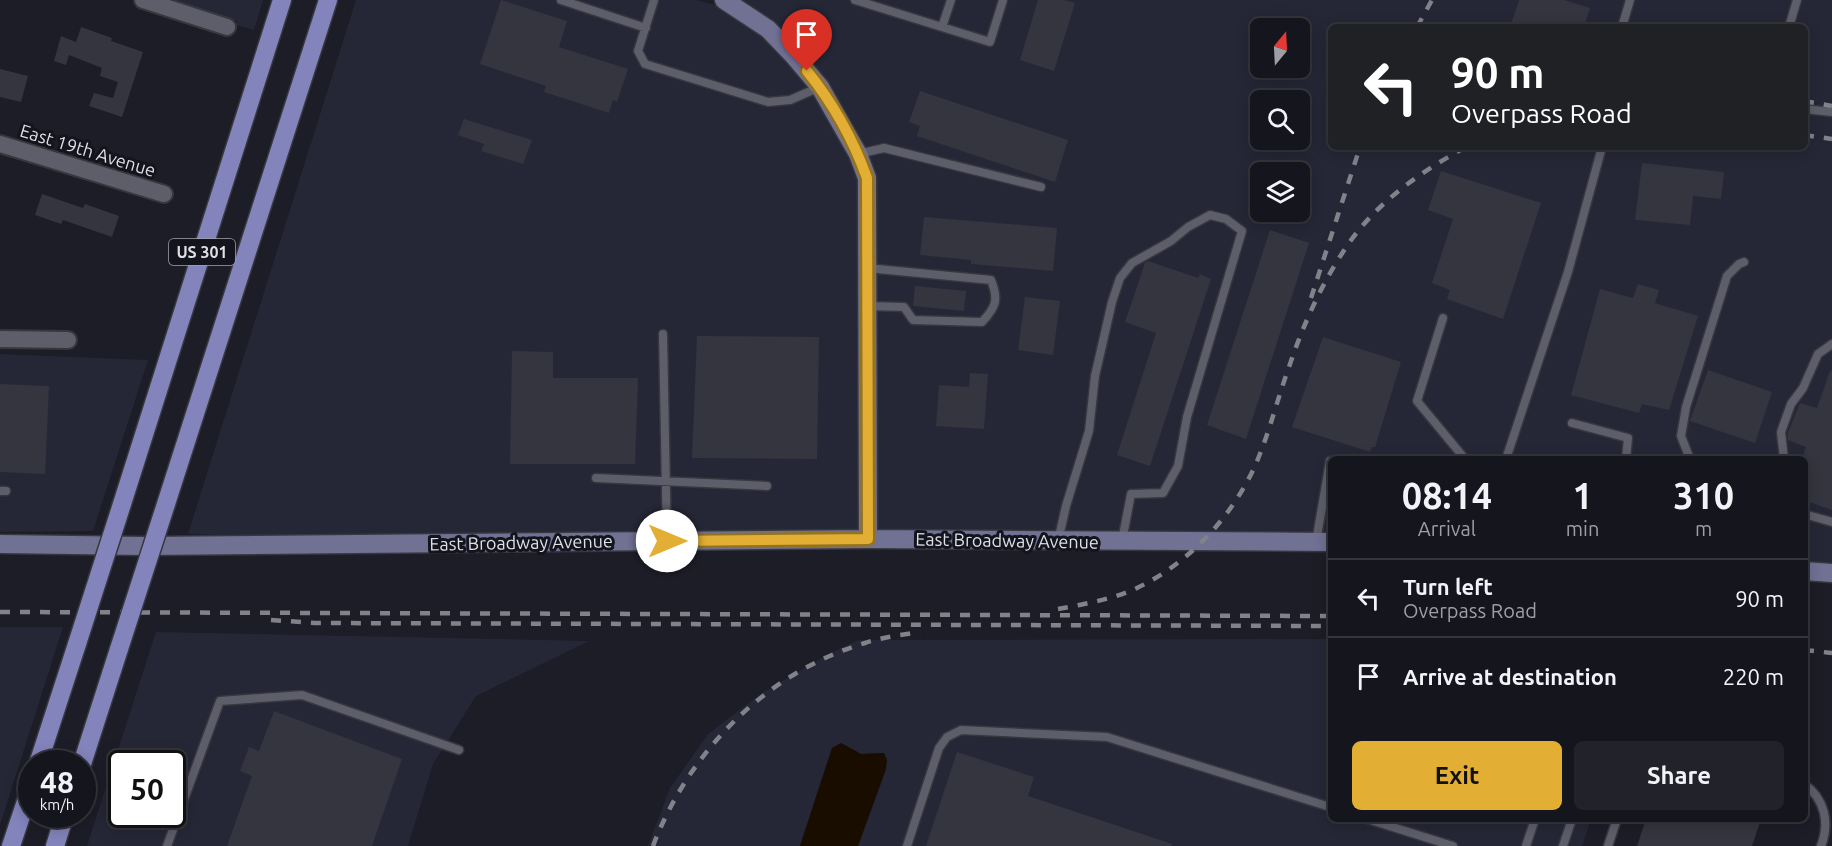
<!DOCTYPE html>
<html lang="en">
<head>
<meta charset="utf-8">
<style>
	body { margin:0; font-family:Ubuntu,sans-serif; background:#22232a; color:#f1f3f6; height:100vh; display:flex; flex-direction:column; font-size:22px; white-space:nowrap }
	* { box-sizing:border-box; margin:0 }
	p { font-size:20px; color:#9d9fa4 }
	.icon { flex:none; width:33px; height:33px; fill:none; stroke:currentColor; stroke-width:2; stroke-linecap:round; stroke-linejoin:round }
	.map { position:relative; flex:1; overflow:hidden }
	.details { position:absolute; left:1328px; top:456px; width:480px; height:366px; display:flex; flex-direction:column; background:#15161d; border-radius:9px; box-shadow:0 3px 15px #0003,0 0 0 2px #34353b }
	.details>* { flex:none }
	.top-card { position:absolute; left:1328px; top:24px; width:480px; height:126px; border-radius:9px; box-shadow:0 3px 15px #0003,0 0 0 2px #34353b; background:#202124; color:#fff; overflow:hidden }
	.needle { width:39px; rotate:18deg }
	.fabs { position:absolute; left:1250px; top:18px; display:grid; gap:12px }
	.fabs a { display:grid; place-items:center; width:60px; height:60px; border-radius:9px; background:#15161d; box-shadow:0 3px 15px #0003,0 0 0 2px #34353b; font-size:30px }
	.speed { position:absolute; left:18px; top:750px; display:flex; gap:12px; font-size:30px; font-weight:700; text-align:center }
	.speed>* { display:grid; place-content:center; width:78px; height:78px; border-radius:50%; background:#15161d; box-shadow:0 3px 15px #0003,0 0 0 2px #34353b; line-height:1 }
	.speed small { font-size:15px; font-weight:400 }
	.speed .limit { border:3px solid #111; border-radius:9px; background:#fff; color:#111 }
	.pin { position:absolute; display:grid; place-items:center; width:51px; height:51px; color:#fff; margin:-62px -26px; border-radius:50% 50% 50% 0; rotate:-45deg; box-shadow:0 0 6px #0007 }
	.pin .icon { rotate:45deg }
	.me { position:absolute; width:66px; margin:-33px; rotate:90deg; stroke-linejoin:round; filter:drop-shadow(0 0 4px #0008) }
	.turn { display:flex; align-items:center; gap:21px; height:126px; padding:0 24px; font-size:27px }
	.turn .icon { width:78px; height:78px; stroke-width:2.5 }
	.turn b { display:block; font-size:42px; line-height:51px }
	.eta { display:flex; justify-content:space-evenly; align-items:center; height:102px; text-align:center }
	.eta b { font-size:36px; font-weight:600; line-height:42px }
	.primary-button { display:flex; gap:12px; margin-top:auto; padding:12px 24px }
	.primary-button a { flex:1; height:69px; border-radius:9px; background:#e2af34; color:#111; font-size:24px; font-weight:600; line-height:69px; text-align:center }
	.primary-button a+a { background:#22232a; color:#f1f3f6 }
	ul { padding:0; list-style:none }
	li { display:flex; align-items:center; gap:18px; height:78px; padding:0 24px; border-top:2px solid #34353b }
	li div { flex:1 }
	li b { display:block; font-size:22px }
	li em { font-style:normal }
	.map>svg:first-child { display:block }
	.built { fill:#262736; fill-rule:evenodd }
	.water { fill:#190d00 }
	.building { fill:#353540 }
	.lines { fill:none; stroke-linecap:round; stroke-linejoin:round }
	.lane-casing { stroke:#37373e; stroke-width:11 }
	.street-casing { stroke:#37373e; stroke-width:20 }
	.secondary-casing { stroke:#37373e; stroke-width:21 }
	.primary-casing { stroke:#37373e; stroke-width:21 }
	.lane { stroke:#5d5e6a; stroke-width:8 }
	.street { stroke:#5d5e6a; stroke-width:16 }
	.secondary { stroke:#707193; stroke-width:18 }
	.primary { stroke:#8384bc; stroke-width:18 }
	.rail { stroke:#81828a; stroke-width:4.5; stroke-dasharray:10 10; stroke-linecap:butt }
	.primary-bridge-casing { stroke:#37373e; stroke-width:21; stroke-linecap:butt }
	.primary-bridge { stroke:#8384bc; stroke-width:18 }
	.route-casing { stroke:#937222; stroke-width:15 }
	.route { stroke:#e2af34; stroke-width:10 }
	.labels { text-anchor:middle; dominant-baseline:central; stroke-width:6; stroke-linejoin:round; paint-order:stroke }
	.shield { fill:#13141d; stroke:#a2a2aa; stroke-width:1.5 }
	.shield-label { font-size:16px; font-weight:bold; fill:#dfdfe6 }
	.street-label { font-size:18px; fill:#dfdfe6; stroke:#13141d }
</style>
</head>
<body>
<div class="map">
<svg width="1832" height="846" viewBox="0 0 1832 846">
	<rect width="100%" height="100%" fill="#1c1d27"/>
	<path class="built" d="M171 0H263L254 30 236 25 237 21Z
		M356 0H697L718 6 763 36 788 61 814 93 851 158 859 180 860 530 246 536 188 534Z
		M739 0H1832V565L1805 562 1804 459H1330V533L876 530 865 149 827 82ZM1330 27H1804V147H1330ZM1260 28H1299V68H1260ZM1260 100H1299V140H1260ZM1260 172H1299V212H1260Z
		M0 354 148 360 93 531 0 532Z
		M0 627H63L0 825Z
		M156 632 589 641 476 696 433 764 408 846H87ZM122 764H172V814H122Z
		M1330 639V819H1591L1582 846H858L886 769 884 753 861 754 841 743 832 748 800 846H648L670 788 708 734 762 693 825 656 858 640Z"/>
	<path class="water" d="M841 743 861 754 884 753 887 760 886 769 858 846H800L832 748Z"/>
	<path class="building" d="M501 0 567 21 559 47 628 69 617 102 613 100 609 113 544 92 546 86 480 64Z
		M1038 0H1064L1075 3 1054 71 1020 60Z
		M1519 0H1564L1590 8 1584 27H1510Z
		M81 27 112 38 111 41 143 52 122 117 89 106 94 93 113 98 118 82 100 76 102 68 69 55 66 65 54 61 61 36 76 42Z
		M0 69 28 76 21 102 0 97Z
		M920 91 1068 140 1055 182 917 136 920 126 909 122Z
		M464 119 532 140 523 164 481 151 484 144 458 135Z
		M1642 163 1724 172 1721 199 1693 196 1690 225 1635 220Z
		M1441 171 1541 203 1503 319 1447 299 1450 290 1432 283 1453 219 1428 210Z
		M42 194 83 208 85 204 119 216 112 237 63 220 61 224 35 215Z
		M924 217 1057 228 1053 271 971 264V260L920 255Z
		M1270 230 1309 243 1246 439 1207 425Z
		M1148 261 1198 278 1200 274 1211 279 1150 466 1117 455 1156 333 1125 322 1145 263Z
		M1638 284 1659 290 1655 303 1698 316 1669 410 1642 404 1639 413 1571 395 1600 289 1633 298Z
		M915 286 966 291 964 311 913 306Z
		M1025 297 1060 301 1053 355 1018 350Z
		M697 336 819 337 817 459 692 458Z
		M1323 337 1401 362 1375 447H1372L1370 452 1292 427Z
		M512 351 553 352V378H638L635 464H510Z
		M1708 370 1772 392 1755 443 1690 421Z
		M1830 371H1832V510L1804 500V459H1802L1806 447 1788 440V433L1800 403 1817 408Z
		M970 373 988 374 984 429 936 426 939 385 969 387Z
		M0 384 49 386 45 474 0 472Z
		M274 711 402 759 372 846H227L252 776 240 771 249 747 259 751Z
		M957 752 1034 777 1028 796 1172 844 1171 846H926Z
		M1646 819H1761L1752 846H1637Z"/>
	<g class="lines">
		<g class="lane-casing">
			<path id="lane" d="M561 0 646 28
				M654 0 638 51 645 64 768 102 790 100 820 87
				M855 0 990 42 1003 0
				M942 27 951 0
				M1622 27 1630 0
				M1789 27 1797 0
				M1804 109 1832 112
				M858 154 884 148 1041 187
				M867 306 904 307 913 320 982 322C996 307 999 300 991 280L867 268
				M1443 318 1417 401 1465 459
				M663 334 667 541
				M1572 423 1628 438 1626 459
				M1506 459 1568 272 1602 147
				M1690 459 1681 436 1686 407 1727 276 1739 264 1744 262
				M1784 459 1781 432 1791 404 1803 388 1818 354 1832 344
				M596 478 767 486
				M0 491H6
				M1804 514 1832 522
				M1058 541 1066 506 1089 431 1095 376 1112 302 1120 278 1132 263 1171 241 1188 227 1210 215 1226 219 1242 231 1187 417 1178 466 1163 493 1131 494 1122 541
				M1316 542 1330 461
				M1804 784C1825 799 1830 823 1821 846
				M1367 819 1453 846
				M167 846 220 701 302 695 459 750
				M907 846 939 748 947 737 961 730 1107 737 1330 807
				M1526 846 1535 819
				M1563 846 1572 819
				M1608 846 1617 819"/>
		</g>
		<g class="street-casing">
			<path id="street" d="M143 0 227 27
				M0 144 164 194
				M0 339 68 340"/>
		</g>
		<g class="secondary-casing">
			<path id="secondary" d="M724 0 768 29 793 55 820 87 858 154 867 178 868 539
				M0 544 144 546 868 539 1330 542
				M1804 571 1832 573"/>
		</g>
		<g class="primary-casing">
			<path id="primary" d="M122 504 282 0
				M166 504 328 0
				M38 764 77 644
				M82 764 119 649
				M11 846 32 783
				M55 846 65 814"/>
		</g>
		<use href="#lane" class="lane"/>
		<use href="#street" class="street"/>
		<use href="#secondary" class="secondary"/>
		<use href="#primary" class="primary"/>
		<path class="rail" d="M1417 27 1432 0
			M1804 101 1832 106
			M1804 135 1832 139
			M1311 298 1360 147
			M1058 609C1085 604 1113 599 1137 588 1189 563 1231 518 1255 466 1269 434 1277 400 1289 367 1302 328 1320 287 1343 252 1372 206 1418 173 1466 147
			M0 612 1330 616
			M271 620 315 623 1330 626
			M1804 650 1832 653
			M653 846C689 751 767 672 865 643 883 637 902 635 920 632"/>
		<g class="primary-bridge-casing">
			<path id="primary-bridge" d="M77 644 122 504
				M119 649 166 504"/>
		</g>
		<use href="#primary-bridge" class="primary-bridge"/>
	</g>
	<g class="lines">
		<g class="route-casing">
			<path id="route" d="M667 541 868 539 867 178C853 139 832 102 807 71"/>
		</g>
		<use href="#route" class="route"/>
	</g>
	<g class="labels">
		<rect class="shield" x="169" y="239" width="66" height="26" rx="4.5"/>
		<g class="shield-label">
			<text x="202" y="252">US 301</text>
		</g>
		<g class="street-label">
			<text transform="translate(88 150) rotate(17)">East 19th Avenue</text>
			<text transform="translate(1007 540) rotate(1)">East Broadway Avenue</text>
			<text transform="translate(521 542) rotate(-1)">East Broadway Avenue</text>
		</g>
	</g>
</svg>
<div class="fabs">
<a><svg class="needle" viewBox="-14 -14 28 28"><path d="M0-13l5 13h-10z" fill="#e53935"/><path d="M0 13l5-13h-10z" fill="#9d9fa4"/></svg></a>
<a><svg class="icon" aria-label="search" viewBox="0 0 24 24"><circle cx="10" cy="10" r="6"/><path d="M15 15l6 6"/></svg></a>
<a><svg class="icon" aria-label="layers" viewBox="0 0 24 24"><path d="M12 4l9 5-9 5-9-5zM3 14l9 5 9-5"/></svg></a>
</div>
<div class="speed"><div>48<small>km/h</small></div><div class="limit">50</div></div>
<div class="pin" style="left:807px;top:71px;background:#d93025"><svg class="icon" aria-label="arrive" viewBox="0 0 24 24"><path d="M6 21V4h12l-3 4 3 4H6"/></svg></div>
<svg class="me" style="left:667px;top:541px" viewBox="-20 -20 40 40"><circle r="19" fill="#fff"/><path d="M0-13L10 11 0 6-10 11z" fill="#e2af34"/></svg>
<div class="top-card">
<div class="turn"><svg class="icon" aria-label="left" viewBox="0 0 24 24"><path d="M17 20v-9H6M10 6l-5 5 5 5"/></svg><div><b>90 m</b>Overpass Road</div></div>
</div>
<section class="details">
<div class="eta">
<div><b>08:14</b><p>Arrival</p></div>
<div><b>1</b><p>min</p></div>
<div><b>310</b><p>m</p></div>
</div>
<ul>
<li><svg class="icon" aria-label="left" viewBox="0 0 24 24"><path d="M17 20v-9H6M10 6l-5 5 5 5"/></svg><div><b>Turn left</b><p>Overpass Road</p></div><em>90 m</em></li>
<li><svg class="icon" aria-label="arrive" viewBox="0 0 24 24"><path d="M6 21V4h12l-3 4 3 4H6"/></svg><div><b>Arrive at destination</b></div><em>220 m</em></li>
</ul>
<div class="primary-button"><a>Exit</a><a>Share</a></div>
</section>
</div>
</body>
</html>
